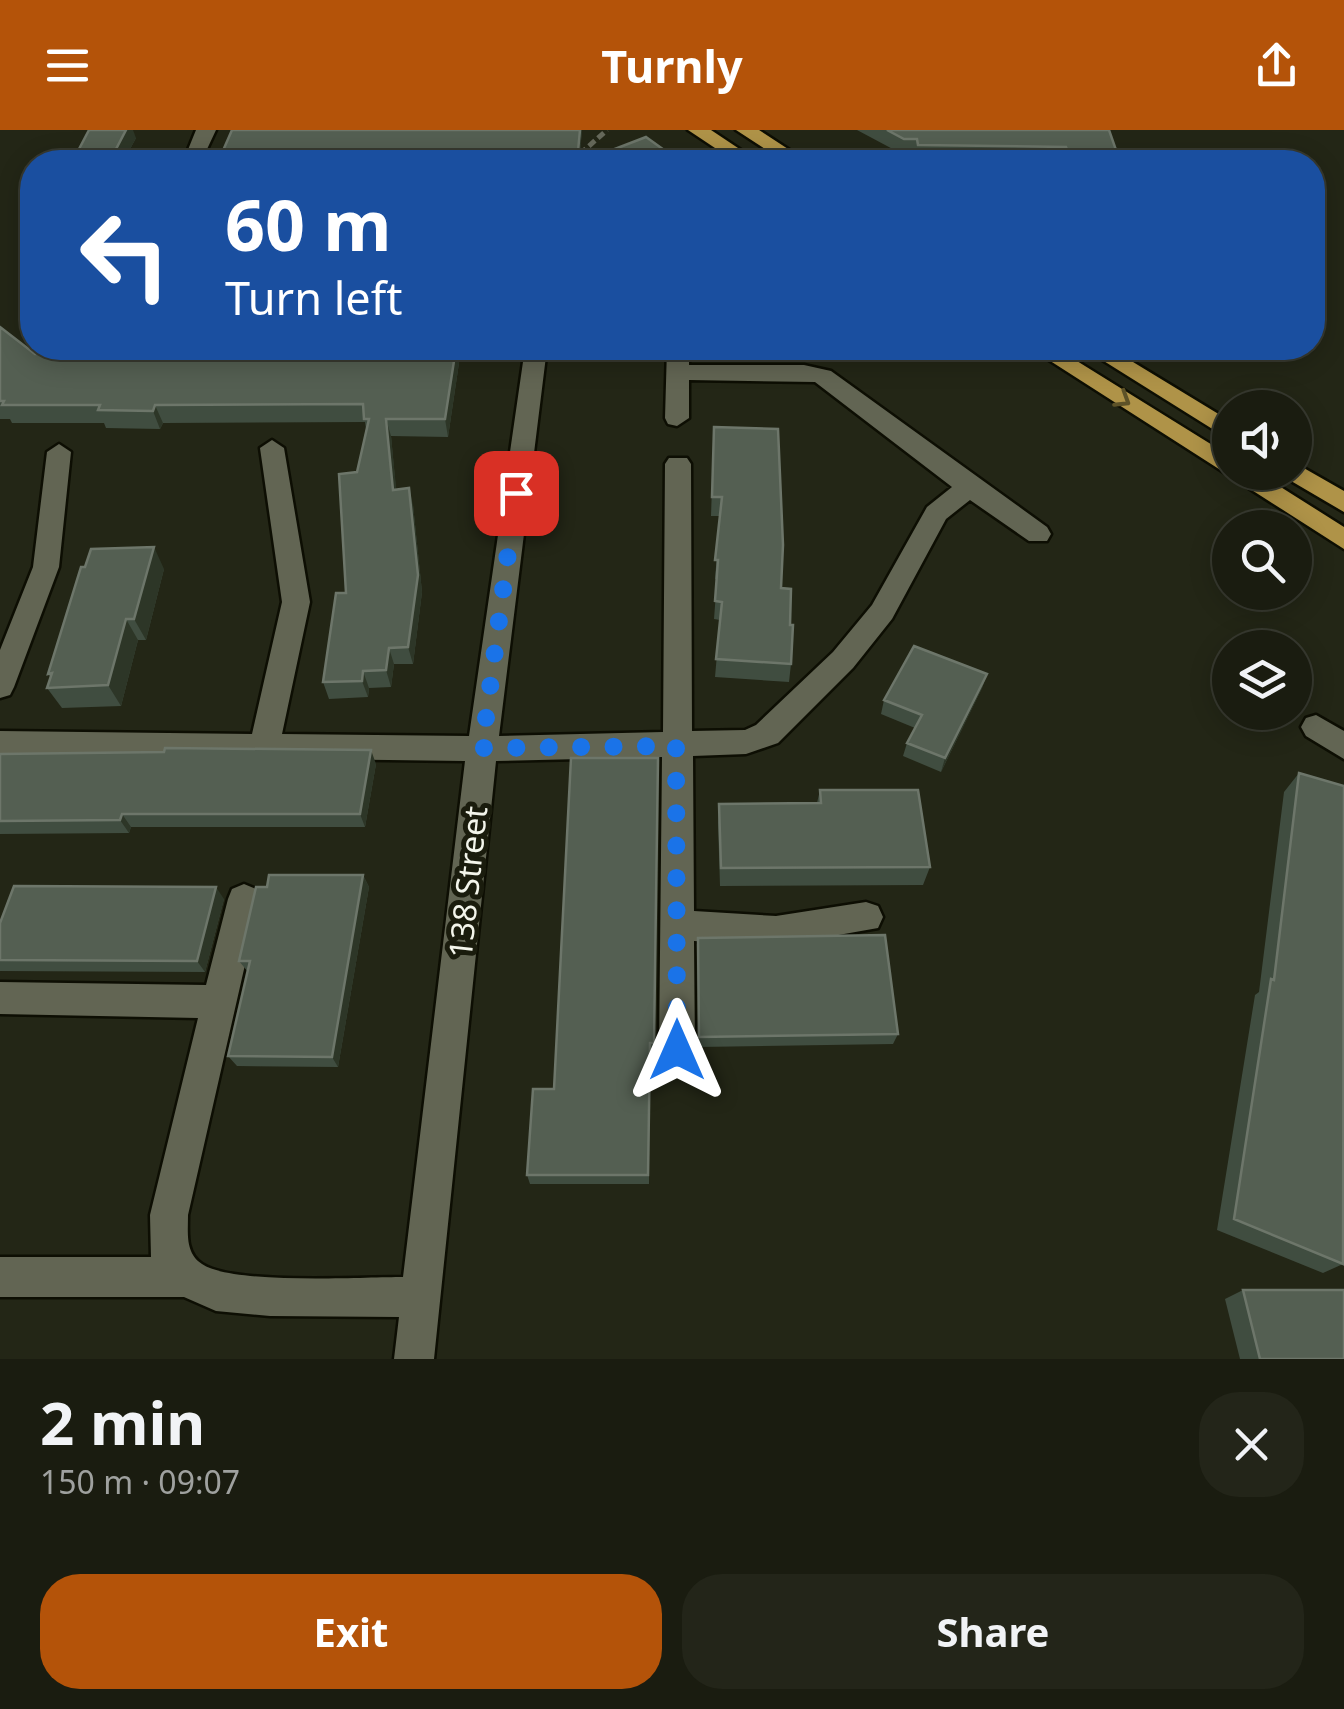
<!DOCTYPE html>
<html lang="en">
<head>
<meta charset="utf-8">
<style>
	body { margin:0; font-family:"Noto Sans",sans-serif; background:#232519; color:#f1f3f6; height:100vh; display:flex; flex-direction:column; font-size:38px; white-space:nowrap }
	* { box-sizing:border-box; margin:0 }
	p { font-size:32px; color:#9fa19f }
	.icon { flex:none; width:55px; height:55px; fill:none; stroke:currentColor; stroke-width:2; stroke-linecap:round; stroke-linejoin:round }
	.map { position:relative; height:1229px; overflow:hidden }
	.sheet { display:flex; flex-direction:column; background:#1a1c10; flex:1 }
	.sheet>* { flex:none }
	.top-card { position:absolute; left:20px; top:20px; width:1305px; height:210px; border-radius:40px; box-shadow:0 5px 25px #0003,0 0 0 2px #383a30; background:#1a4fa0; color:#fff; overflow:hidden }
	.controls { position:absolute; left:1212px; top:260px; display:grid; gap:20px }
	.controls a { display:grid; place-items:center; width:100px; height:100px; border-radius:50%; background:#1a1c10; box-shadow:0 5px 25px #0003,0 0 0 2px #383a30; font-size:50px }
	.pin { position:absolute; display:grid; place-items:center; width:85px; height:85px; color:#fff; margin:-42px; border-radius:20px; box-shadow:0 5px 15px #0006 }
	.me { position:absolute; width:110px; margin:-55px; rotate:0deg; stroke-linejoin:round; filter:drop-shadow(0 0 8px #0008) }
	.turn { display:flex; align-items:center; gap:35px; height:210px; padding:0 40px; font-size:45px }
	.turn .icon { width:130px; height:130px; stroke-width:2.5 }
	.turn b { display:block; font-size:70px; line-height:85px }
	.round { display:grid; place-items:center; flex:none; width:105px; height:105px; border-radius:40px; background:#232519 }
	.headline { display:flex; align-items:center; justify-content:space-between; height:170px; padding:0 40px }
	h1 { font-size:60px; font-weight:700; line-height:75px }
	.cta { display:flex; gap:20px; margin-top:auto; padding:20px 40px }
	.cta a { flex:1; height:115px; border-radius:40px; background:#b45309; color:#fff; font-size:40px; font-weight:700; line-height:115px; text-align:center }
	.cta a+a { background:#232519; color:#f1f3f6 }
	header { display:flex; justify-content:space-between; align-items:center; height:130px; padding:0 40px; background:#b45309; color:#fff; font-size:45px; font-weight:700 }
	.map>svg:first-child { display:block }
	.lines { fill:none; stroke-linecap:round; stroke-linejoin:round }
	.minor-casing { stroke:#0d0e03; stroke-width:5 }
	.major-casing { stroke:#0d0e03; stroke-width:5 }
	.path { stroke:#66695b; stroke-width:5; stroke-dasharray:8 4; stroke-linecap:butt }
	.minor { fill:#626553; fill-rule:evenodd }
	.major { fill:#af9348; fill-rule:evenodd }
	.wall { fill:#404d40 }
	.shaded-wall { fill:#2d3627 }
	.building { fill:#545f52; stroke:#6d766a; stroke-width:2.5 }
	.oneway { stroke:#5d5228 }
	.route { stroke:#1a73e8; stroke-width:18; stroke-dasharray:0 32.4 }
	.labels { text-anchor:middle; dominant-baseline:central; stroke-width:10; stroke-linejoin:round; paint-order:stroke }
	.street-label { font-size:32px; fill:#f3f5eb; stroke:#1a1c0d }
</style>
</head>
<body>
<header><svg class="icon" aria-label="menu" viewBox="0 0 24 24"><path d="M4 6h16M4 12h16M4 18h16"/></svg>Turnly<svg class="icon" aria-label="share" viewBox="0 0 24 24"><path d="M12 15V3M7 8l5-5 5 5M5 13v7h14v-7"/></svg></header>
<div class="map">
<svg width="1344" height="1229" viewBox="0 0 1344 1229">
	<rect width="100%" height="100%" fill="#232616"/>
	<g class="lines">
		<g class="minor-casing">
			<path id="minor" d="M196 0H216L201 32H183Z
				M525 218H547L499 606 663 602 665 334 669 328H687L691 334 692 601 745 600 756 595 833 522 872 475 927 377 952 357 815 252 689 250V288L677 296 668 294 665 288 667 218H689V235H804L831 241 1047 397 1051 404 1047 411H1029L970 370 946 389 892 489 853 538 778 613 746 624 693 626 694 781 776 786 866 772 878 776 883 787 878 798 776 816 694 811 695 920 690 932 677 937 664 932 659 920 662 627 496 631 434 1229H394L399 1187 270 1186 216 1181 184 1167H0V1127H151L150 1085 198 888 0 884V852L206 855 228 769 232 759 244 754 256 759 260 769 188 1085C188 1103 185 1123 202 1134 233 1155 362 1147 403 1147L465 631 0 625V601L252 604 282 472 260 318 272 310 284 318 310 472 282 604 469 606Z
				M59 314 71 322 59 437 14 557 10 565 0 568V520L33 437 47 322Z
				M1316 585 1344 601V629L1306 606 1301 597 1306 588Z"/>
		</g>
		<g class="major-casing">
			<path id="major" d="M688 0H711L759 32H736Z
				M736 0H759L808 32H785Z
				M1030 218H1056L1230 326V342H1257L1344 397V419Z
				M1083 218H1110L1230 291V310Z
				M1295 333 1344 361V382L1286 348 1283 342H1295Z"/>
		</g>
		<path class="path" d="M571 32 607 0"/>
		<use href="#minor" class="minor"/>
		<use href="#major" class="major"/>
	</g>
	<path class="wall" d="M232 0H582L579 32H218Z
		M857 0H1109L1116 20 1112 32 915 30 914 24H902Z
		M136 8 123 32H82L78 21Z
		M0 197 35 224 393 223 457 218 459 233 448 307 391 306 396 360 413 375 422 462 413 534H394L391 557 369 558 368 567 329 569 323 552 346 463 357 342 366 299 365 292 163 293 160 299 106 298 104 293H12L10 289H0Z
		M698 218H863L862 225 698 226Z
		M714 297 781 458 790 495 791 534 789 552 715 547 720 490 714 489 717 449H715L720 386H711Z
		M164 439 146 510H138L121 576 62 578 47 558 51 548 48 544Z
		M987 544 982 558 941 642 903 626 907 613 915 598 881 584 884 570Z
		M0 624 376 634 365 697H131L129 703 0 704Z
		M658 628 654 925H650L649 1054H530L527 1045Z
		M1299 643 1343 1134 1323 1143 1217 1100 1255 865 1259 862 1284 662Z
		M820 660 930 737 923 755 720 756 718 693 719 674 817 673Z
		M363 745 369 757 338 937 237 936 228 926 248 842 239 831 267 757Z
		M224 769 205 842 0 841V793Z
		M698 819 898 904 893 914 699 917Z
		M1243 1160 1344 1229H1240L1225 1169Z"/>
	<path class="shaded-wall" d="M126 0H133L136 8 123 32H119L115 21Z
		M580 0H582L579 32H577Z
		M457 218 459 233 448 307 445 289Z
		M155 275 163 293 160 299 153 281Z
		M386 289 391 306 398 377 393 360Z
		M409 358 413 375 422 462 413 534 408 517Z
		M154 417 164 439 146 510 134 489Z
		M126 489 138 510 121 576 108 555Z
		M389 518 394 534 391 557 386 540Z
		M363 541 369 558 368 567 362 551Z
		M987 544 982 558 941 642 945 628Z
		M371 620 376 634 365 697 360 684Z
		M122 684 131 697 129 703 120 690Z
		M363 745 369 757 338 937 332 927Z
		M216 757 224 769 205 842 197 831Z"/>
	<path class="building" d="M89 0H126L115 21H78Z
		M232 0H580L577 32H558L546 23H505L504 32H391L394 20 325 23 322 32H218Z
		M887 0H1109L1116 20H1067L1066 17 918 15 917 9H904Z
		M646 7 678 30 673 32H581Z
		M0 197 35 224 393 223 394 218H456L445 289H386L393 360 409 358 418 445 408 517 389 518 386 540 363 541 362 551 323 552 336 463H346L339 344 357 342 369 289H364L363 274 155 275 153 281 98 280 100 275H2L4 271H0Z
		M714 297 778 299 783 415 781 458 791 459 790 495H793L791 534 716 529 722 472 715 471 718 430H715L722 367H712Z
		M154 417 134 489H126L108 555 47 558 52 543 48 544 81 437H85L91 419Z
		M914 516 987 544 945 628 907 613 922 585 884 570Z
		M165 618 371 620 360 684H122L120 690 0 691V624L164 622Z
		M571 628H658L654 913H650L648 1045H527L533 959H554Z
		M1299 643 1344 656 1343 1134 1234 1089 1271 849 1274 850Z
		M820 660H918L930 737 721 738 719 674 821 673Z
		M269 745H363L332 927 228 926 250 831H239L256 757H267Z
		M14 756 216 757 197 831 0 830V793Z
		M885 805 898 904 699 907 698 808Z
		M1243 1160H1344V1229H1260Z"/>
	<defs><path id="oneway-chevron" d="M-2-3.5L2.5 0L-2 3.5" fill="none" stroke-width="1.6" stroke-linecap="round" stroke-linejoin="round" transform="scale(2.5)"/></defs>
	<use class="oneway" href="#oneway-chevron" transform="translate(1123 270) rotate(32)"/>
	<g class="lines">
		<path class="route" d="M516 363 482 618 676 616 677 920"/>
	</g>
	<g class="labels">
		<g class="street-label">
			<text transform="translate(467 752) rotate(-84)">138 Street</text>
		</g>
	</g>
</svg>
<div class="controls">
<a><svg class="icon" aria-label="sound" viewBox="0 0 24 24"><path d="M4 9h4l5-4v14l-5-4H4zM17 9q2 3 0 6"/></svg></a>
<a><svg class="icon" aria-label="search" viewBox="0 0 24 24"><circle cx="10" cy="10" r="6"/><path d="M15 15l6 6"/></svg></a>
<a><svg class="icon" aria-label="layers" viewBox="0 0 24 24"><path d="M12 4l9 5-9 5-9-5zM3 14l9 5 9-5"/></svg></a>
</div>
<div class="pin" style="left:516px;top:363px;background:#d93025"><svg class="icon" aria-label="arrive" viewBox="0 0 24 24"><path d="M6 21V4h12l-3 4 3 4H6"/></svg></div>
<svg class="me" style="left:677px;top:920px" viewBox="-20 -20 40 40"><path d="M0-17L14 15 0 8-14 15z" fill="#1a73e8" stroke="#fff" stroke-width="4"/></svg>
<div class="top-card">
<div class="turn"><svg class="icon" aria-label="left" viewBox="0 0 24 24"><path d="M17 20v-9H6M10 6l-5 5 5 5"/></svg><div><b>60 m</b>Turn left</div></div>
</div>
</div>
<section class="sheet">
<div class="headline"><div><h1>2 min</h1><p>150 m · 09:07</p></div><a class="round"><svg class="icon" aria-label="close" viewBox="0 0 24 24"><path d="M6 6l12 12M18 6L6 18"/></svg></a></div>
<div class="cta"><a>Exit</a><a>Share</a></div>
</section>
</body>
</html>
